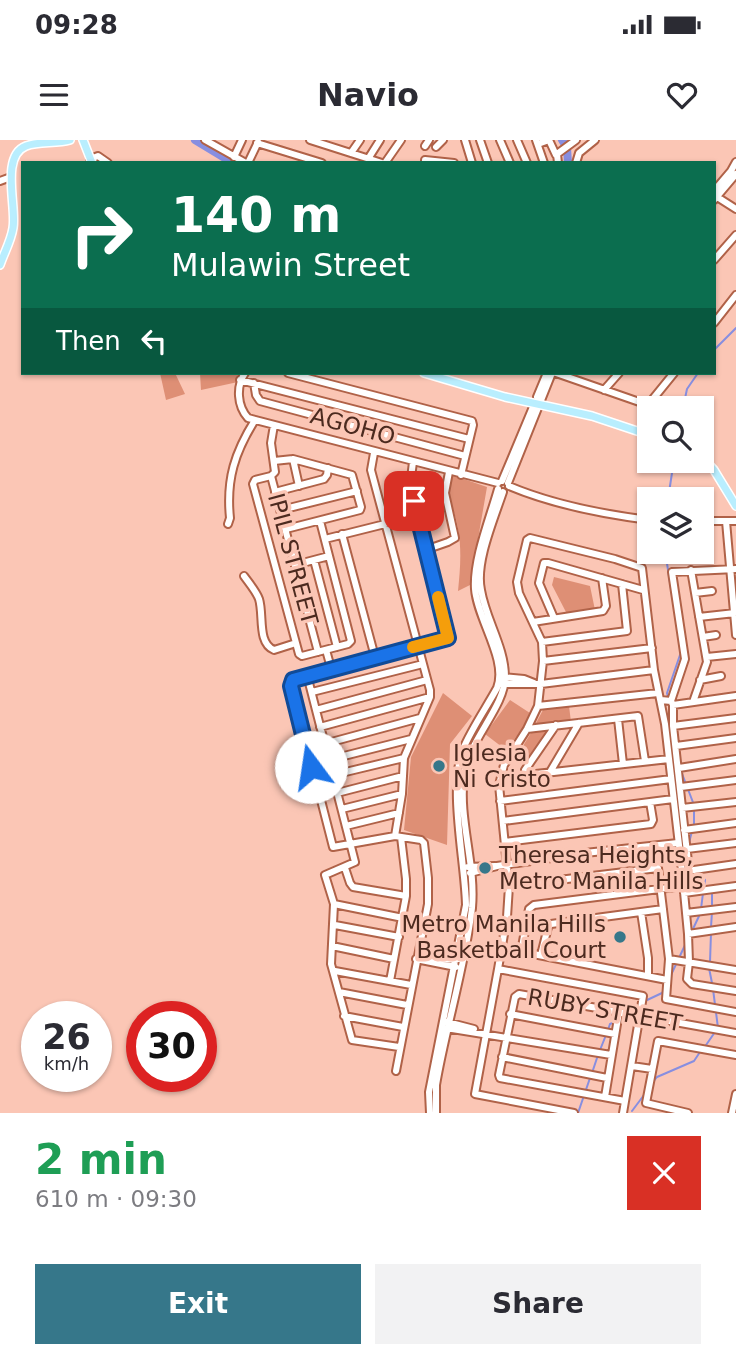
<!DOCTYPE html>
<html lang="en">
<head>
<meta charset="utf-8">
<style>
	body { margin:0; font-family:"DejaVu Sans",sans-serif; background:#f2f2f3; color:#2b2b33; height:100vh; display:flex; flex-direction:column; font-size:26px; white-space:nowrap }
	* { box-sizing:border-box; margin:0 }
	p { font-size:23px; color:#7c7c81 }
	.icon { flex:none; width:38px; height:38px; fill:none; stroke:currentColor; stroke-width:2; stroke-linecap:round; stroke-linejoin:round }
	.map { position:relative; height:973px; overflow:hidden }
	.sheet { display:flex; flex-direction:column; background:#fff; flex:1 }
	.sheet>* { flex:none }
	.top-card { position:absolute; left:21px; top:21px; width:695px; height:214px; border-radius:0px; box-shadow:0 2px 5px #0004; background:#0b6e4f; color:#fff; overflow:hidden }
	.tools { position:absolute; left:637px; top:256px; display:grid; gap:14px }
	.tools a { display:grid; place-items:center; width:77px; height:77px; border-radius:0px; background:#fff; box-shadow:0 2px 5px #0004; font-size:35px }
	.speed { position:absolute; left:21px; top:861px; display:flex; gap:14px; font-size:35px; font-weight:700; text-align:center }
	.speed>* { display:grid; place-content:center; width:91px; height:91px; border-radius:50%; background:#fff; box-shadow:0 2px 5px #0004; line-height:1 }
	.speed small { font-size:18px; font-weight:400 }
	.speed .limit { border:10px solid #d22; background:#fff; color:#111 }
	.pin { position:absolute; display:grid; place-items:center; width:60px; height:60px; color:#fff; margin:-30px; border-radius:14px; box-shadow:0 4px 10px #0006 }
	.me { position:absolute; width:77px; margin:-38px; rotate:346deg; stroke-linejoin:round; filter:drop-shadow(0 0 5px #0008) }
	.turn { display:flex; align-items:center; gap:24px; height:147px; padding:0 35px; font-size:32px }
	.turn .icon { width:91px; height:91px; stroke-width:2.5 }
	.turn b { display:block; font-size:49px; line-height:60px }
	.then { display:flex; align-items:center; height:66px; padding:0 35px; background:#0003; gap:14px; font-size:26px }
	.round { display:grid; place-items:center; flex:none; width:74px; height:74px; border-radius:0px; background:#f2f2f3 }
	.headline { display:flex; align-items:center; justify-content:space-between; height:119px; padding:0 35px }
	h1 { font-size:42px; font-weight:800; line-height:52px; color:#1e9e55 }
	.button { display:flex; gap:14px; margin-top:auto; padding:14px 35px }
	.button a { flex:1; height:80px; border-radius:0px; background:#36778a; color:#fff; font-size:28px; font-weight:800; line-height:80px; text-align:center }
	.button a+a { background:#f2f2f3; color:#2b2b33 }
	.status { display:flex; justify-content:space-between; align-items:center; height:49px; padding:0 35px; background:#fff; direction:ltr }
	.status svg { height:19px; fill:currentColor }
	header { display:flex; justify-content:space-between; align-items:center; height:91px; padding:0 35px; background:#fff; font-size:32px; font-weight:800 }
	.map>svg:first-child { display:block }
	.green { fill:#de8f75 }
	.lines { fill:none; stroke-linecap:round; stroke-linejoin:round }
	.stream { stroke:#878ee0; stroke-width:2 }
	.river { stroke:#878ee0; stroke-width:8 }
	.minor-casing { stroke:#b06248; stroke-width:10 }
	.major-casing { stroke:#fff; stroke-width:10 }
	.minor { stroke:#fff; stroke-width:6 }
	.major { stroke:#b9eefe; stroke-width:7 }
	.route-casing { stroke:#114b97; stroke-width:18 }
	.route { stroke:#1a73e8; stroke-width:12 }
	.slow { stroke:#f59e0b; stroke-width:12 }
	.poi-dot { fill:#36778a; stroke:#fbc6b5; stroke-width:2.5 }
	.labels { text-anchor:middle; dominant-baseline:central; stroke-width:7; stroke-linejoin:round; paint-order:stroke }
	.street-label { font-size:23px; fill:#4c2a1f; stroke:#fbc6b5 }
	.poi-label { font-size:23px; fill:#4c2a1f; stroke:#fbc6b5; text-anchor:start }
</style>
</head>
<body>
<div class="status"><b>09:28</b><svg viewBox="0 0 49 12"><path d="M0 12V9h3v3zM5 12V6h3v6zM10 12V3h3v9zM15 12V0h3v12zM26 1h20v11H26zM47 4h2v5h-2z"/></svg></div>
<header><svg class="icon" aria-label="menu" viewBox="0 0 24 24"><path d="M4 6h16M4 12h16M4 18h16"/></svg>Navio<svg class="icon" aria-label="heart" viewBox="0 0 24 24"><path d="M12 20l-8-8c-3-5 5-10 8-4 3-6 11-1 8 4z"/></svg></header>
<div class="map">
<svg width="736" height="973" viewBox="0 0 736 973">
	<rect width="100%" height="100%" fill="#fbc6b5"/>
	<path class="green" d="M160 233H175L185 254 166 260Z
		M200 233H243L238 242 201 250Z
		M452 335 487 347 470 445 458 451C460 431 462 410 458 389 454 364 446 363 452 335Z
		M554 437 590 446 595 470 567 474 552 445Z
		M443 553 472 576 450 604 447 705 404 690 411 617Z
		M510 560 533 575 506 610 485 594Z
		M569 566 571 582 535 585 544 568Z
		M532 591 549 592 525 624 514 621Z"/>
	<g class="lines">
		<path class="stream" d="M714 210 736 188
			M683 268 687 249 698 233
			M668 359 674 320
			M665 411 672 455
			M668 557 667 553 681 512
			M669 562 670 574
			M681 631 694 665
			M694 686V671
			M689 703 692 691
			M698 732 705 740 704 748
			M712 766V751
			M701 769 703 753
			M711 787 712 772
			M692 791 700 774
			M710 822 711 793
			M709 828 712 843
			M671 835 686 803
			M713 849 718 888
			M645 861 662 853 664 850
			M608 890 610 884 615 882
			M704 908 715 892
			M600 910 606 895
			M592 933 598 915
			M653 942 657 937 694 921 700 912
			M632 971 644 955
			M578 973 590 938"/>
		<path class="river" d="M195 0 233 23
			M562 0 567 8 568 23"/>
		<g class="minor-casing">
			<path id="minor" d="M205 0 246 23
				M310 0 382 23
				M465 0 472 23
				M480 0 488 23
				M500 0 510 23
				M517 0 527 23
				M536 0 544 23
				M257 3 322 23
				M538 4 549 0 556 15
				M425 6 429 0
				M436 7 443 0
				M351 13 360 0
				M234 17 242 0
				M90 19 98 16 108 23
				M368 19 380 0
				M248 23 258 2
				M385 23 401 0
				M425 23V20L454 23
				M558 23 557 14 576 0
				M576 23 579 13 595 0
				M0 41 11 37
				M714 51 731 31 736 22
				M714 55 736 69
				M714 60 736 34
				M714 120 736 95
				M714 183 736 155
				M245 233C236 246 237 266 248 278L498 343
				M288 233 472 281 473 285 461 335
				M556 233 648 265 674 233
				M240 240 469 299
				M254 243 256 255 260 261 465 316
				M604 250 619 233
				M537 257 547 233
				M274 285 271 303 275 332 271 336 318 512
				M374 313 371 330 430 550V557L404 618 402 654 395 696
				M293 319 299 346
				M274 321 293 319 352 335 361 367 360 370 286 389
				M271 336 255 340 253 344 299 514 302 516 348 504 351 501 320 381
				M502 341 533 267
				M508 343 552 233
				M509 346C554 365 602 374 649 380
				M275 352 324 339 327 335 328 328
				M281 370 357 351
				M702 381H736
				M726 381 736 495
				M228 384 230 378C226 339 235 312 255 280
				M342 394 375 517
				M325 399 417 376
				M425 410 448 402 455 398 445 353 449 332
				M314 420 337 507
				M295 425 329 416
				M691 430 707 522 693 562
				M244 436C249 443 256 451 259 459 264 475 257 503 274 510L296 503
				M695 453 712 451
				M699 477 735 473
				M554 478 539 443 544 423H548L643 450
				M533 482 603 471 606 466 602 438
				M703 497 716 495
				M542 502 627 491 622 444
				M326 510 331 528
				M707 517 736 514
				M543 521 652 508
				M307 535 355 722 325 735 334 764 331 824 352 900 399 907
				M503 537 524 539 534 543
				M700 540 721 536
				M501 544H541L654 530
				M312 552 423 524
				M661 560 671 561 685 519 672 432 736 429
				M671 561 673 565V586L689 731
				M673 565 736 556
				M538 566 658 553
				M316 570 427 540
				M618 579 623 624
				M556 585 525 630 527 635 669 619
				M673 586 736 578
				M320 587 430 557
				M527 589 638 576 645 621
				M324 604 420 578
				M676 606 736 598
				M328 620 411 599
				M679 628 736 619
				M550 632 579 583
				M333 635 404 618
				M681 647 736 640
				M337 653 403 636
				M500 661 671 639
				M682 668 736 662
				M342 669 402 654
				M503 681 673 659
				M346 686 399 673
				M684 690 736 683
				M505 702 651 684 653 680 650 662
				M687 709 736 703
				M468 727 495 726
				M345 728 350 743 353 747 406 756
				M687 731 736 724
				M470 733 497 726 585 713 678 703
				M509 746 658 728 669 819 666 859 736 872
				M684 753 736 746
				M334 764 403 778
				M641 772 648 818V835
				M686 773 736 767
				M335 785 399 797
				M688 794 736 787
				M332 806 394 819
				M502 808 667 840
				M521 812 529 769 534 765 683 746
				M541 815 548 787 551 784 663 769
				M416 819 456 827
				M669 819 736 830
				M426 821 459 819
				M498 829 507 777 509 746 499 645 504 625 527 589 538 566 543 521 542 502 519 453 517 442 527 400 530 398 615 419 642 428 654 530 665 584 682 731 688 794 689 822 687 839 692 844 736 851
				M335 831 411 845
				M390 841 406 756V739L401 697
				M339 852 407 865
				M510 874 615 894
				M344 876 403 887
				M447 882 474 889
				M446 888 611 915
				M502 917 607 938
				M632 926 652 929
				M396 931 428 764V738L424 703 421 700 395 696 333 707 291 543 294 539 448 498 410 346 413 322
				M605 957 619 872
				M625 961 500 938 499 935 515 857 519 854 736 893
				M430 973 429 952 466 765C465 721 448 648 463 609 472 588 486 568 497 548 508 520 477 479 475 449 473 419 490 378 498 349
				M436 973V945C446 886 465 828 472 768 476 723 458 679 464 635 468 601 505 567 505 537 505 507 486 480 481 450 475 423 494 379 503 352
				M574 973 475 954 498 829 643 856 623 973
				M688 973 646 963 658 901 736 915
				M732 973 736 954"/>
		</g>
		<g class="major-casing">
			<path id="major" d="M83 0 92 23
				M0 125C4 113 11 101 13 88 17 68 0 16 26 6 39 1 56 4 70 0
				M424 233 505 257 592 276 649 295
				M702 317 714 330 736 366"/>
		</g>
		<use href="#minor" class="minor"/>
		<use href="#major" class="major"/>
	</g>
	<g class="lines">
		<g class="route-casing">
			<path id="route" d="M311 627 291 546 293 540 448 498 414 361"/>
		</g>
		<use href="#route" class="route"/>
		<path class="slow" d="M413 507 448 498 438 457"/>
	</g>
	<g class="poi-dot">
		<circle cx="439" cy="626" r="7"/>
		<circle cx="485" cy="728" r="7"/>
		<circle cx="620" cy="797" r="7"/>
	</g>
	<g class="labels">
		<g class="street-label">
			<text transform="translate(353 286) rotate(15)">AGOHO</text>
			<text transform="translate(293 419) rotate(75)">IPIL STREET</text>
			<text transform="translate(605 870) rotate(10)">RUBY STREET</text>
		</g>
		<g class="poi-label">
			<text x="453" y="613">Iglesia<tspan x="453" dy="26">Ni Cristo</tspan></text>
			<text x="499" y="715">Theresa Heights,<tspan x="499" dy="26">Metro Manila Hills</tspan></text>
			<text x="606" y="784" text-anchor="end">Metro Manila Hills<tspan x="606" dy="26">Basketball Court</tspan></text>
		</g>
	</g>
</svg>
<div class="tools">
<a><svg class="icon" aria-label="search" viewBox="0 0 24 24"><circle cx="10" cy="10" r="6"/><path d="M15 15l6 6"/></svg></a>
<a><svg class="icon" aria-label="layers" viewBox="0 0 24 24"><path d="M12 4l9 5-9 5-9-5zM3 14l9 5 9-5"/></svg></a>
</div>
<div class="speed"><div>26<small>km/h</small></div><div class="limit">30</div></div>
<div class="pin" style="left:414px;top:361px;background:#d93025"><svg class="icon" aria-label="arrive" viewBox="0 0 24 24"><path d="M6 21V4h12l-3 4 3 4H6"/></svg></div>
<svg class="me" style="left:311px;top:627px" viewBox="-20 -20 40 40"><circle r="19" fill="#fff"/><path d="M0-13L10 11 0 6-10 11z" fill="#1a73e8"/></svg>
<div class="top-card">
<div class="turn"><svg class="icon" aria-label="right" viewBox="0 0 24 24"><path d="M7 20v-9h11M14 6l5 5-5 5"/></svg><div><b>140 m</b>Mulawin Street</div></div>
<div class="then">Then<svg class="icon" aria-label="left" viewBox="0 0 24 24"><path d="M17 20v-9H6M10 6l-5 5 5 5"/></svg></div>
</div>
</div>
<section class="sheet">
<div class="headline"><div><h1>2 min</h1><p>610 m · 09:30</p></div><a class="round" style="background:#d93025;color:#fff"><svg class="icon" aria-label="close" viewBox="0 0 24 24"><path d="M6 6l12 12M18 6L6 18"/></svg></a></div>
<div class="button"><a>Exit</a><a>Share</a></div>
</section>
</body>
</html>
